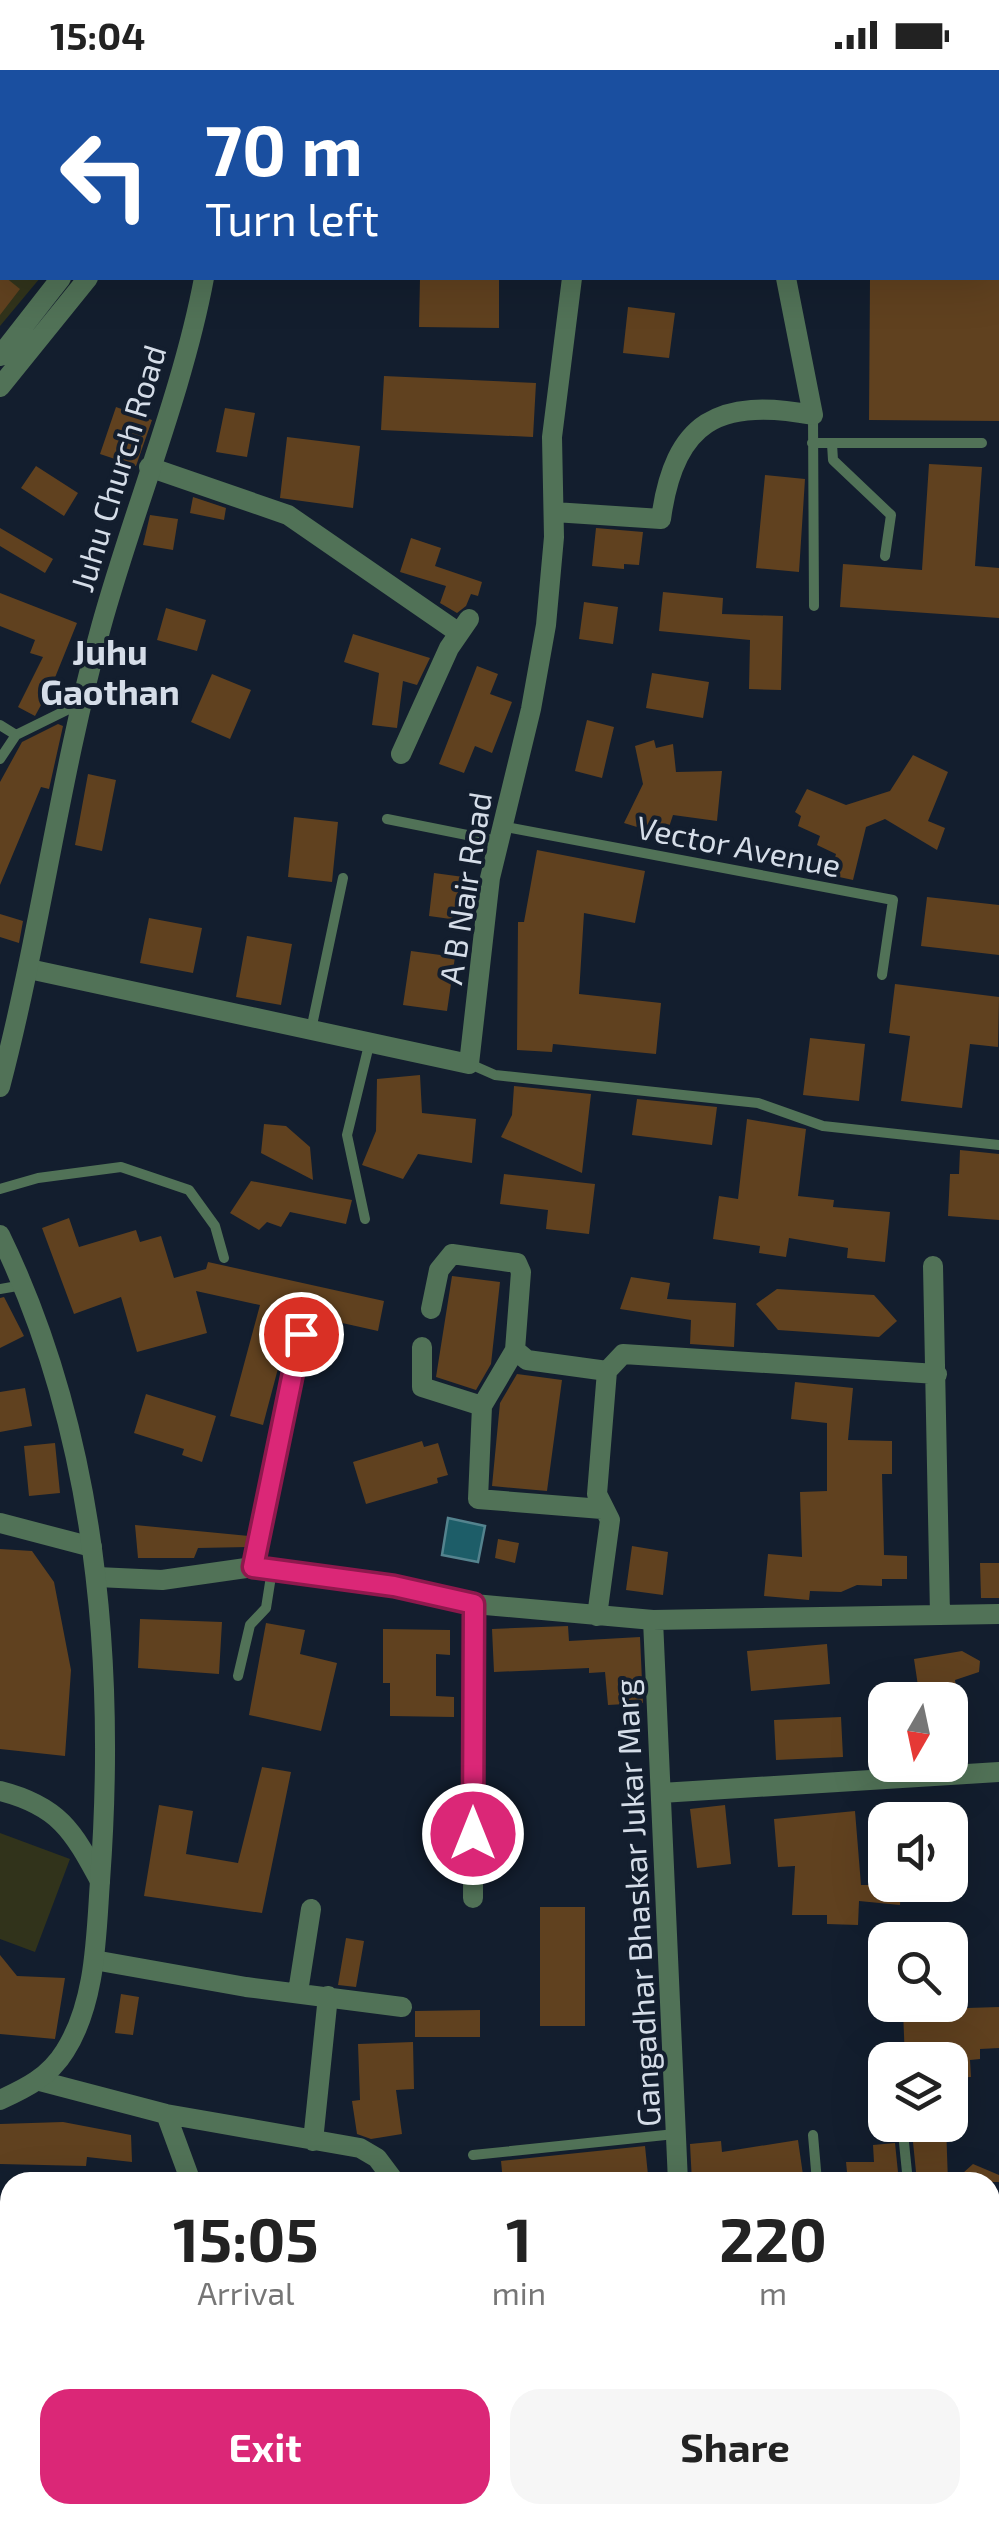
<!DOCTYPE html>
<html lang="en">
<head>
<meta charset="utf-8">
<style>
	body { margin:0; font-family:"Exo 2",sans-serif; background:#f6f6f6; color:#222; height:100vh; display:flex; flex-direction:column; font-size:38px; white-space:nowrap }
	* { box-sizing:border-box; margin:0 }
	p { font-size:32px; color:#767676 }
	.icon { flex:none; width:55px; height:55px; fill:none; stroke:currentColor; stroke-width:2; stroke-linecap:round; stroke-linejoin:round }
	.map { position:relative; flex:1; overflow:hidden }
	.details { position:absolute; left:0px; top:2102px; width:1000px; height:352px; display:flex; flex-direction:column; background:#fff; border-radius:30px 30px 0 0; box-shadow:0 10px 40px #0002 }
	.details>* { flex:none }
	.top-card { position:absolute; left:0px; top:0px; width:1000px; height:210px; box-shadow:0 10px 40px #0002; background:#1a4fa0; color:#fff; overflow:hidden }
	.needle { width:65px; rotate:189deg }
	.tools { position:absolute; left:868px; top:1612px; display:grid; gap:20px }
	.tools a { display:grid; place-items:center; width:100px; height:100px; border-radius:20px; background:#fff; box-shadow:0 10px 40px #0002; font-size:50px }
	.pin { position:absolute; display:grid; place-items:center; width:85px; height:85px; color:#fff; margin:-42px; border:5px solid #fff; border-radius:50%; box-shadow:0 2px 10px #0007 }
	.me { position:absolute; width:110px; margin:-55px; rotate:0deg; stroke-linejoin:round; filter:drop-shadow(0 0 8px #0008) }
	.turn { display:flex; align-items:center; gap:35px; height:210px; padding:0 40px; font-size:45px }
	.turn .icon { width:130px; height:130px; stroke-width:2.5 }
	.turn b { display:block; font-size:70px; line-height:85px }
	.eta { display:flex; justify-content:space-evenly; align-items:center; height:170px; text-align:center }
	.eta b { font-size:60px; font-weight:700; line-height:70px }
	.primary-button { display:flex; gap:20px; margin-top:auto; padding:20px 40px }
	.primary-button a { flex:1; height:115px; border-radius:30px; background:#db2777; color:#fff; font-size:40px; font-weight:700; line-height:115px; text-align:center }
	.primary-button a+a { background:#f6f6f6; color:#222 }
	.status { display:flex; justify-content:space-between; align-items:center; height:70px; padding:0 50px; background:#fff; direction:ltr }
	.status svg { height:28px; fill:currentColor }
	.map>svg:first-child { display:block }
	.green { fill:#31331b }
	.water { fill:#1d5d68; stroke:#54838e; stroke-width:2.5 }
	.building { fill:#60411f }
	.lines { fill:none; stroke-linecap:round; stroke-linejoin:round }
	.service { stroke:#517257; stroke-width:10 }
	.minor { stroke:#517257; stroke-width:20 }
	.tertiary { stroke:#517257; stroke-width:20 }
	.route-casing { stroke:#8e194d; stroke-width:25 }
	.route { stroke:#db2777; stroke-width:18 }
	.labels { text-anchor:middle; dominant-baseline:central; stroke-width:8; stroke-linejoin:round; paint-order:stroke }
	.street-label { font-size:32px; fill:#d5dde8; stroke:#131e2e }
	.neighbourhood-label { font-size:35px; font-weight:bold; fill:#d5dde8; stroke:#131e2e }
</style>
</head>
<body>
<div class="status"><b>15:04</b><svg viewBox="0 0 49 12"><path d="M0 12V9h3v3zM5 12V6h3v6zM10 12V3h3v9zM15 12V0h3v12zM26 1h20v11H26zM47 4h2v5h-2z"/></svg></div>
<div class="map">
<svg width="999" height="2454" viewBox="0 0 999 2454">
	<rect width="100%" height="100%" fill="#131e2e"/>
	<path class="green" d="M0 0H129L2 2V208H40L0 256Z
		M0 1763 70 1789 35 1882 0 1869Z"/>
	<path class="water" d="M606 0H964L624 2Z
		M448 1448 485 1456 478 1492 442 1485Z"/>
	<path class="building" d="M0 203 20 219 0 245Z
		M420 208H499V258L419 257Z
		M870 208H999V351L869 350Z
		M628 237 675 243 669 288 623 283Z
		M384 306 536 313 533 367 381 360Z
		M116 337 152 350 136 396 100 384Z
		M225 338 255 343 247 387 216 382Z
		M287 367 360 376 353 438 280 428Z
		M929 394 982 397 975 496 999 498V548L840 537 843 494 922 500Z
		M36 396 78 423 64 446 21 418Z
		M765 405 805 409 799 502 756 498Z
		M193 427 226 438 224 450 190 443Z
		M150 445 178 449 173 480 143 475Z
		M0 458 53 489 45 503 0 476Z
		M596 458 643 462 639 495 624 494V499L592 496Z
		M411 468 441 478 435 496 482 512 478 526 471 524 466 536 457 543 440 533 446 516 400 502Z
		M663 522 723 528 722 544 783 546 781 620 749 619 750 570 659 561Z
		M0 523 77 553 52 615 35 646 18 637 43 587 30 583 35 570 0 556Z
		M584 532 618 537 613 574 579 569Z
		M166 538 206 550 197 581 157 570Z
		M353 564 430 588 417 615 403 611 397 658 372 655 379 603 344 592Z
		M477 596 498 604 490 624 512 632 492 683 475 676 464 703 439 694Z
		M652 603 709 612 703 648 646 638Z
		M212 604 251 620 230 669 191 652Z
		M587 650 614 657 602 708 575 701Z
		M58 654 63 656 49 719 41 717 0 815V712L22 672Z
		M654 670 656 678 673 674 676 702 722 701 717 751 673 745 666 766 624 753 643 714 635 676Z
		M913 685 948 702 928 751 945 758 937 780 885 749 866 757 853 810 830 805 836 784 817 775 820 766 798 756 801 746 795 742 807 719 846 735 890 721Z
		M88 704 116 710 102 781 75 775Z
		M294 747 338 752 332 812 288 807Z
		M537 780 645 801 635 853 584 843 579 924 661 933 656 984 553 974 552 982 517 980 518 852H524Z
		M434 803 471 808 465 851 429 846Z
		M927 827 999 835V885L921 876Z
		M0 844 23 851 19 873 0 867Z
		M149 848 202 858 193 903 140 893Z
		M247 866 292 874 281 935 236 927Z
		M411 881 455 887 447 941 403 935Z
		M895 914 999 927 998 977 970 974 962 1038 901 1031 910 966 889 963Z
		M810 968 865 974 859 1031 803 1025Z
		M420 1005 422 1043 476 1049 472 1093 418 1084 403 1109 362 1095 376 1061 377 1009Z
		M514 1016 591 1024 582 1103 501 1067 512 1045Z
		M637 1029 717 1037 712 1075 632 1065Z
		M747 1049 806 1059 798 1126 834 1130 833 1137 890 1142 885 1192 847 1188 848 1178 789 1168 786 1187 759 1183 760 1176 713 1169 719 1126 738 1129Z
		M264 1054 286 1056 310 1077 313 1110 261 1083Z
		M960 1080 999 1084V1150L948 1146 950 1104H959Z
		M504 1104 595 1114 589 1164 546 1159 548 1140 500 1134Z
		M251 1111 352 1130 346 1154 290 1142 281 1157 267 1152 259 1160 230 1143Z
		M69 1148 79 1177 136 1160 140 1172 161 1166 174 1208 206 1199 208 1192 384 1231 378 1261 293 1242 263 1355 230 1346 260 1235 196 1221 207 1263 137 1282 121 1227 74 1244 42 1158Z
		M452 1206 500 1212 491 1294 476 1320 436 1307Z
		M631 1207 670 1213 667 1229 736 1233 734 1277 690 1274 691 1250 620 1239Z
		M777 1219 874 1225 897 1251 879 1267 778 1260 756 1234Z
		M4 1227 24 1266 0 1278V1228Z
		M517 1304 562 1310 547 1421 492 1416 500 1333Z
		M795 1312 853 1318 848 1370 892 1371V1404H882L884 1485 907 1486V1509H882V1516L857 1515 841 1522 810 1521 809 1530 764 1526 768 1484 802 1487 800 1422 827 1421V1353L791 1349Z
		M25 1318 32 1356 0 1362V1322Z
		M146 1324 216 1346 202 1392 182 1385 184 1379 134 1363Z
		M422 1371 424 1377 438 1373 448 1405 437 1408 438 1413 366 1434 353 1392Z
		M55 1373 60 1423 29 1426 24 1376Z
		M135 1455 249 1466V1473L248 1477 198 1478 194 1488H138Z
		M498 1469 519 1473 515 1493 495 1488Z
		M632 1476 668 1482 663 1525 626 1520Z
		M0 1479 32 1481 54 1512 71 1600 65 1686 0 1679Z
		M980 1493H999V1528H981Z
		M140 1549 222 1552 219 1604 138 1598Z
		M266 1553 305 1560 300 1584 337 1593 321 1661 249 1645Z
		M568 1556 569 1571 640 1567 643 1633 608 1635 605 1602 589 1603V1598L494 1602 492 1559Z
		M383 1559 450 1560V1585L436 1584V1626L454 1627V1647L390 1646V1613H383Z
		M827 1574 830 1614 751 1621 747 1581Z
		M962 1581 980 1591 979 1602 955 1610 958 1630H928L926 1615 918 1616 914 1589Z
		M841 1647 843 1687 776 1690 774 1650Z
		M262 1697 291 1702 262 1843 144 1826 159 1735 193 1741 186 1784 238 1793Z
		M725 1735 731 1794 697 1798 690 1739Z
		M855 1741 861 1815H901L900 1835 859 1831 858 1855 827 1854V1845H792L795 1796 778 1797 774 1749Z
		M540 1837H585V1956H540Z
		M346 1868 364 1871 356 1917 338 1915Z
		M0 1885 17 1906 65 1908 55 1969 0 1964Z
		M121 1924 139 1927 133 1965 115 1963Z
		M999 1937V1978L980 1979V1989L970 1990 971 2007 950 2008V1990H905L903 1940Z
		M480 1940V1967H415V1941Z
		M413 1972 414 2019 396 2020 402 2064 371 2069 357 2064 352 2031 360 2030 358 1974Z
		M63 2052 131 2065 132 2092 87 2087 86 2096 0 2094V2054Z
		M907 2055H946L948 2112H917L912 2062Z
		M798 2070 804 2112H692L690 2074 721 2071 722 2082Z
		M895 2073 899 2112H848L846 2092H874L873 2075Z
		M645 2076 648 2105 595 2112H503L501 2091Z
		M973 2094 999 2105V2112H953Z"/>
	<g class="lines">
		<path class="service" d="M111 2V0
			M813 345 814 536
			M812 373H982
			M832 374 833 390 891 445 885 486
			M0 655 16 665
			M0 689 16 665 81 633
			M387 749 497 771
			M501 756 893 830 882 905
			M311 960 343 808
			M470 994 495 1005 758 1033 823 1056 999 1075
			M0 1119 38 1108 121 1097 189 1120 215 1156 224 1188
			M365 1149 347 1065 369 975
			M0 1219 23 1215
			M253 1496 301 1264
			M238 1606 250 1555 266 1538 272 1500
			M903 2063 908 2112
			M813 2065 817 2112
			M473 2085 675 2064
			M990 2340H999
			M0 2423 10 2419"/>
		<path class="minor" d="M538 0 539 2
			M998 72H999
			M149 397 288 445 459 563
			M554 442 661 449C674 351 719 327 813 345L786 208
			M401 684 449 578 469 549
			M29 899 469 994 490 808 531 639 546 555 554 467 552 367 572 208
			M933 1196 940 1545
			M431 1239 439 1200 452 1184 517 1193 521 1202 515 1280 527 1290 607 1301 597 1424 610 1450 597 1546
			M422 1277V1317L482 1336 478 1429 602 1439
			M607 1301 623 1284 937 1304
			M482 1336 515 1280
			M0 1453 92 1477
			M97 1507 162 1510 253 1497 394 1516 474 1534 653 1550 999 1544
			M653 1550 678 2112
			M0 1721C59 1736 73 1761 100 1811
			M661 1723 999 1702
			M473 1828 474 1534
			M94 1890 246 1917 402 1937
			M298 1922 311 1839
			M40 2011 166 2044 360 2078 377 2088 395 2112
			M166 2044 191 2112
			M313 2071 328 1926
			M693 2445 694 2454"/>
		<path class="tertiary" d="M145 2V0
			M166 2V0
			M242 2 243 0
			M0 286 61 208
			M0 317 88 208
			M0 1017C40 865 59 709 101 557 132 444 183 321 204 208
			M0 1165C97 1365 116 1593 100 1811 96 1867 96 1932 65 1981 49 2007 26 2018 0 2030"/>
	</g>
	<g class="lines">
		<g class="route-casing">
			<path id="route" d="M301 1264 253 1497 394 1516 474 1534 473 1764"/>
		</g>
		<use href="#route" class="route"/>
	</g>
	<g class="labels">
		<g class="street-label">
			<text transform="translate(117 398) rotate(-73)">Juhu Church Road</text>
			<text transform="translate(739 775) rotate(11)">Vector Avenue</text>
			<text transform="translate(464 818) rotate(-81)">A B Nair Road</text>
			<text transform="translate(636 1833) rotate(-93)">Gangadhar Bhaskar Jukar Marg</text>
		</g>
		<g class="neighbourhood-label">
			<text x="110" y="581">Juhu<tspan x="110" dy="40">Gaothan</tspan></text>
		</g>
	</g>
</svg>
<div class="tools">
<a><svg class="needle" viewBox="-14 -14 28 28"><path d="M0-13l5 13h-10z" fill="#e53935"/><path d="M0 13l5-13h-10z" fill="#767676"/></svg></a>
<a><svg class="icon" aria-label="sound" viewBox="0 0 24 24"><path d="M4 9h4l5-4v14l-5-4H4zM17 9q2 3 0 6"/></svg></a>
<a><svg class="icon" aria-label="search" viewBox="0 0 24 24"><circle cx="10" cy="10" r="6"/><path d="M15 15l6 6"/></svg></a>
<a><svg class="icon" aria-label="layers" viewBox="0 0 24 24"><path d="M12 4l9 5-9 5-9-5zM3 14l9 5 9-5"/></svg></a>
</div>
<div class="pin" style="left:301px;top:1264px;background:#d93025"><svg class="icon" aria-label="arrive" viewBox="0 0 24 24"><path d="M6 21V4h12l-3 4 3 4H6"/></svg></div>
<svg class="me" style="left:473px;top:1764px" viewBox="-20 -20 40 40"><circle r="17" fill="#db2777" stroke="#fff" stroke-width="3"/><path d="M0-11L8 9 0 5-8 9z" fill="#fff"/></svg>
<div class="top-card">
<div class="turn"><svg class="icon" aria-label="left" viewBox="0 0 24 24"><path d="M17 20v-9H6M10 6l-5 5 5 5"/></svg><div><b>70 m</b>Turn left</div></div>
</div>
<section class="details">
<div class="eta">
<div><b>15:05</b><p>Arrival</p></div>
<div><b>1</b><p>min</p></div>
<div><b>220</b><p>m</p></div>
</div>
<div class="primary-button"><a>Exit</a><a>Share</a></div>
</section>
</div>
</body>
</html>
